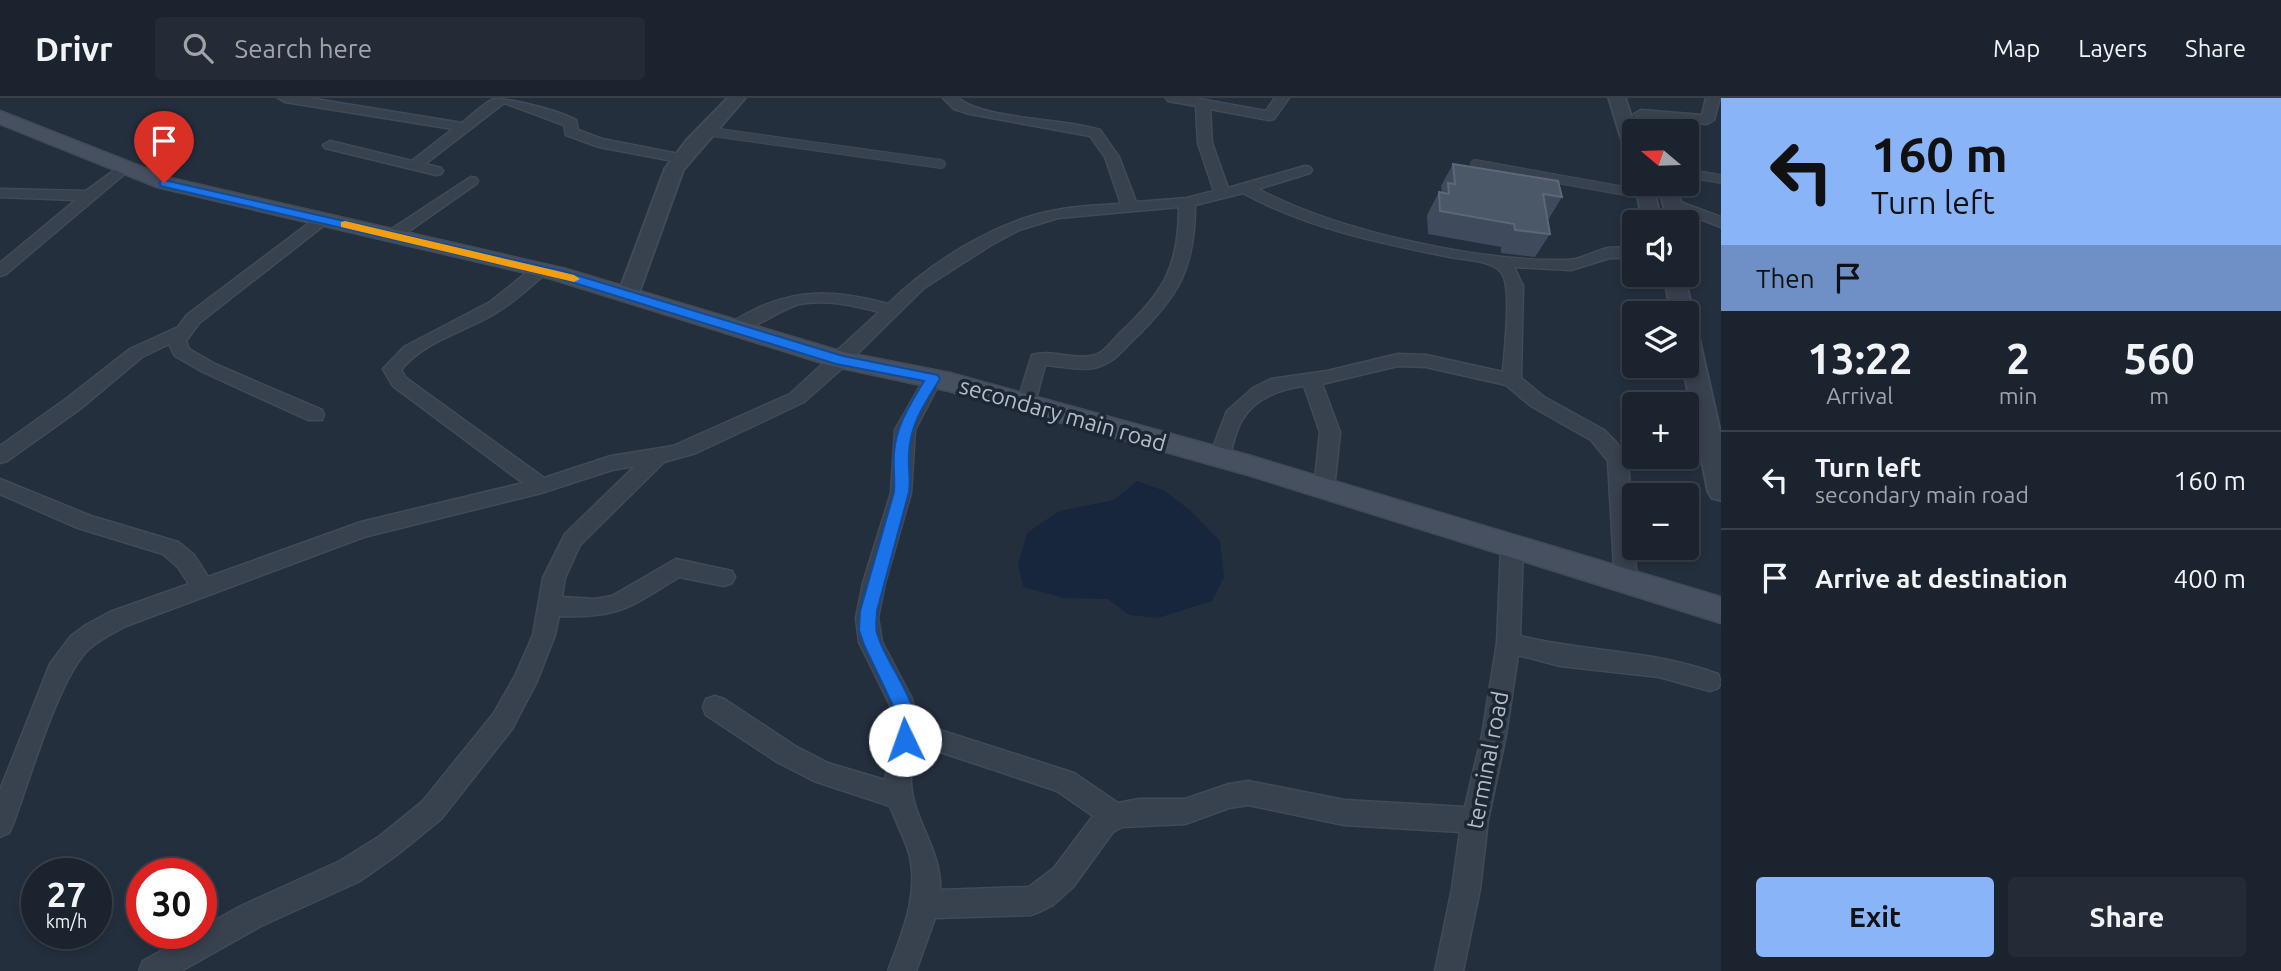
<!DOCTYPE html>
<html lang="en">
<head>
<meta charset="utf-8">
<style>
	body { margin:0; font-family:Ubuntu,sans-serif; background:#242b36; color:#f1f3f6; height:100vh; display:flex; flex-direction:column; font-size:26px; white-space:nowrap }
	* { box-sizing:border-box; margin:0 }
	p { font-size:23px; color:#a0a4aa }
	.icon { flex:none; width:38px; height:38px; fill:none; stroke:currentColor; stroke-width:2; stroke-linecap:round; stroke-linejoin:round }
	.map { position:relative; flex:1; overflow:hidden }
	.drawer { display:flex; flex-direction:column; background:#1b232e; width:560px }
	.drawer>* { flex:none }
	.banner { background:#8ab4f8; color:#111; overflow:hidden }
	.needle { width:46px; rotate:289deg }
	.fabs { position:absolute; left:1622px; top:21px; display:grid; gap:14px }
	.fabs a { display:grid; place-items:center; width:77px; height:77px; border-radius:7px; background:#1b232e; box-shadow:0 4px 10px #0003,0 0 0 2px #39404a; font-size:35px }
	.speed { position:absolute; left:21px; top:760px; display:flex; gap:14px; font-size:35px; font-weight:700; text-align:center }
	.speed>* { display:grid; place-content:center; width:91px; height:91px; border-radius:50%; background:#1b232e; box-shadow:0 4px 10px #0003,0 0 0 2px #39404a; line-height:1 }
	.speed small { font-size:18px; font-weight:400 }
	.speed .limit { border:10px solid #d22; background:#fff; color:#111 }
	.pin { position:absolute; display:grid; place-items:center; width:60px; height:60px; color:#fff; margin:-72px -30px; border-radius:50% 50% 50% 0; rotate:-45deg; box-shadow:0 0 7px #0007 }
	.pin .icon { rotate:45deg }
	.me { position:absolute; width:77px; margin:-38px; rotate:357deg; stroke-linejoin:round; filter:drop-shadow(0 0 5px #0008) }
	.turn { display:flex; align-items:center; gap:24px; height:147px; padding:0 35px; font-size:32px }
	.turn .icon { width:91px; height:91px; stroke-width:2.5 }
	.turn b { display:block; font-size:49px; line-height:60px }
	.then { display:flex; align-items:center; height:66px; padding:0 35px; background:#0003; gap:14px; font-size:26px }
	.eta { display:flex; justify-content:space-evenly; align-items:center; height:119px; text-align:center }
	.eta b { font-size:42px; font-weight:700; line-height:49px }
	.action { display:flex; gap:14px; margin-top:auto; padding:14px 35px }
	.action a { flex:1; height:80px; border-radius:7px; background:#8ab4f8; color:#111; font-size:28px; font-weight:700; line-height:80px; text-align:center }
	.action a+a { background:#242b36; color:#f1f3f6 }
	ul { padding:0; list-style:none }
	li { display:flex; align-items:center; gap:21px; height:98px; padding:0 35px; border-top:2px solid #39404a }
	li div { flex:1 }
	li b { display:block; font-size:26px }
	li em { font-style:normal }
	header { display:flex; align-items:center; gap:42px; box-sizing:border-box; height:98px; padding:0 35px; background:#1b232e; border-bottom:2px solid #39404a }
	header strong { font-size:33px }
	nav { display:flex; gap:38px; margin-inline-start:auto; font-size:24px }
	.search { width:490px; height:63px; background:#242b36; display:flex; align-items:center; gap:18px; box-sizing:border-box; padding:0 24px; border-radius:7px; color:#a0a4aa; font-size:26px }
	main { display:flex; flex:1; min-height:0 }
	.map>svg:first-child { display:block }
	.water { fill:#17263c }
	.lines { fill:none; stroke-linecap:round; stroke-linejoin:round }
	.service-casing { stroke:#414a57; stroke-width:10 }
	.minor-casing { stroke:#414a57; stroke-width:3 }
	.tertiary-casing { stroke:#414a57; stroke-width:4 }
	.secondary-casing { stroke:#414a57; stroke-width:3 }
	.service { stroke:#38414e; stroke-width:8 }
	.minor { fill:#38414e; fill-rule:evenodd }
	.tertiary { fill:#38414e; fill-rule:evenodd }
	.secondary { fill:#465061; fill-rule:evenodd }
	.wall { fill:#3f4b5c }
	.building { fill:#4b5868; stroke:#5c6777; stroke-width:2 }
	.route { fill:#1a73e8; stroke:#114b97; stroke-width:2 }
	.slow { fill:#f59e0b }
	.labels { text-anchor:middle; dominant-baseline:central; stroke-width:7; stroke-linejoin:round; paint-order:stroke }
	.street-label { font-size:23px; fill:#b4bcc9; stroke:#1d2633 }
</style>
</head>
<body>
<header>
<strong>Drivr</strong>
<div class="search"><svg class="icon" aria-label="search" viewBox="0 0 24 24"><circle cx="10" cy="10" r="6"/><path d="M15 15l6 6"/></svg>Search here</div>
<nav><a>Map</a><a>Layers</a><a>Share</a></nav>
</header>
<main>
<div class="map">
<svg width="1721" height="873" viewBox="0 0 1721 873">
	<rect width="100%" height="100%" fill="#242f3e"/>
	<path class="water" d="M1137 383 1165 393 1191 413 1220 443 1224 479 1212 503 1158 520 1129 517 1108 501 1064 500 1023 489 1018 467 1027 435 1059 413 1114 402Z"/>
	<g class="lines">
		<g class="service-casing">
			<path id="service" d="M705 33 941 66
				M1475 66 1647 97
				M1687 75 1721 81"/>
		</g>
		<g class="minor-casing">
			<path id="minor" d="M278 0H309L462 25C472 17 482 7 493 1 509 0 560 13 576 22L578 32 602 41 684 57 691 61 684 65 599 49 566 37 564 27 504 5 425 66 441 70 443 73 441 76 436 77 325 50 323 47 330 43 412 63 453 31 285 4Z
				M943 0H958C984 22 1063 20 1100 32L1119 59 1136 104 1187 100 1214 93 1198 45 1196 8 1168 3 1166 0H1194L1266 13 1275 0H1289L1274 21 1269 22 1210 11 1212 45 1228 90 1305 68 1310 69 1312 72 1310 75 1258 91C1337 133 1477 164 1567 162 1581 162 1594 153 1608 150 1616 149 1626 150 1634 150V160H1610L1571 172 1514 169 1523 188 1521 280 1544 299 1604 332 1616 344 1628 363 1637 485 1634 491 1626 494 1618 491 1615 485 1608 363 1591 342 1531 308 1506 287 1426 269 1398 268 1322 286 1340 334 1334 391 1331 396 1324 399 1317 396 1314 391 1320 334 1304 288C1280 291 1255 300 1242 322 1234 335 1233 352 1226 365H1212L1209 360 1227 313 1253 290 1271 281 1327 273 1398 256 1426 257 1503 274C1504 254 1513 188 1501 174 1490 162 1465 162 1450 159 1379 145 1307 130 1243 95L1195 107C1195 171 1178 199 1132 243 1120 255 1112 266 1094 270 1078 273 1061 268 1045 267L1035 305 1033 310H1019L1017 305 1032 257C1051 251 1071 262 1091 258 1104 256 1111 244 1120 235 1163 195 1179 170 1179 109L1058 120 1019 132 991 147 924 190 847 266 804 304 696 355 664 364 580 447 565 480 562 499 595 501 612 498 676 461 732 473 735 479 732 485 724 488 679 479C628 510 620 520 559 518L555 537 537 583 512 631 441 721 398 756 360 783 261 828 181 873H139L143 863 193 835H201V830L241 808 340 763 380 738 423 703 494 615 515 578 533 537 543 480 565 436 635 368 612 372 541 395 364 439 126 528C113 535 100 541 89 551 59 578 29 684 13 726L9 735 0 739V692L50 566 71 538 86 527 110 514 189 486 178 469 163 456 78 430 0 396V381L91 418 178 444 194 457 208 479 361 424 523 385 393 288 383 271 404 249 490 204 534 169H546L548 172 546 175C529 190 513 205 494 216 464 234 424 243 401 272L406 280 544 380 611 358 673 348 790 296 879 214C853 207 826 201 799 206 780 211 745 238 730 234L727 230C734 222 745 216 754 212 800 189 841 193 888 206 930 165 997 122 1057 112 1078 108 1100 107 1121 106L1105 59 1090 38 970 16 954 11Z
				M1706 0H1720L1714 22 1707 26 1641 20 1634 16 1641 12 1702 17Z
				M124 65 131 69 129 72 6 176 0 178V165L76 102 0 99V91L86 93Z
				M471 79 476 80 478 83 476 86 399 140H387L385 137 387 134Z
				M1672 101 1721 119V129L1667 108 1665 105 1667 102Z
				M322 117 327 119 330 122 327 125 199 225 186 243 189 251 215 266 322 312 324 317 322 322H308L203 274 175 258 169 246 142 259 80 311 7 363 0 365V348L66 301 130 251 178 229 187 217 317 119Z
				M933 274 942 280 915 332 911 395 885 485 878 520 882 544 912 601 918 625 1074 675 1118 705 1139 701H1185L1229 686 1248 683 1344 702 1465 709 1482 637 1497 545 1501 450 1504 444 1512 442 1520 444 1523 450 1520 538C1585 554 1654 552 1718 576L1721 585 1718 590 1710 593 1659 579 1560 568 1518 557 1506 637 1488 722 1480 791 1463 873H1435L1452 791 1460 734 1344 727 1248 707 1229 710 1185 726 1122 729 1113 734 1073 789 1053 807 1041 813 1031 817 935 820 916 873H888C902 835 920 796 909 755 904 739 896 724 890 708L814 683 777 664 706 617 703 609 706 601 715 598 724 601 795 648 828 665 885 682 894 630 892 611 859 544 856 520 863 485 891 395 895 332 927 276ZM916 646 1057 693 1093 718 1054 770 1029 789 940 792C942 752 913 723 911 685 910 672 914 659 916 646Z"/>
		</g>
		<g class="tertiary-casing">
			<path id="tertiary" d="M728 0H745L683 72 638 197 635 202H621L618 197 665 71 687 42Z
				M1609 0H1625L1636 33 1634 58 1625 53Z
				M1635 86H1653L1661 124H1643Z
				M1658 86H1676L1686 124H1668Z
				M1664 177H1684L1693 215 1690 220H1687V215H1671Z
				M1687 229 1695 231 1698 236 1721 338V402L1712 400 1708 393 1683 268H1687Z"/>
		</g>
		<g class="secondary-casing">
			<path id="secondary" d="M0 13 170 80 566 171 843 254 950 275 1251 358 1721 499V525L1248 377 949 293 832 268 552 181 157 89 0 26Z"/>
		</g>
		<use href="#service" class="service"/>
		<use href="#minor" class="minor"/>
		<use href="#tertiary" class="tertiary"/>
		<use href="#secondary" class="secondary"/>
	</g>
	<path class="wall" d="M1453 66 1562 99 1548 122 1550 136 1535 159 1501 155V149L1428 136 1427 117 1439 94 1442 95 1441 88Z"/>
	<path class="building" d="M1453 66 1558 83 1562 99 1543 96 1550 136 1515 132 1514 126 1440 113 1439 94 1449 96 1448 85 1455 86Z"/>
	<path class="route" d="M164 82 563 173 843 258 938 277 940 281C925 305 910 326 909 356 908 369 911 381 909 394L877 513C877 521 875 528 877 535 887 571 929 610 911 648L905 650 898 648 895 642 896 614 864 547 859 532 860 513 894 394C895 381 893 368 894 355 896 327 910 307 924 283L836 266 555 179 160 88V83Z"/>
	<path class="slow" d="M345 123 574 177 580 181 574 184 341 129V124Z"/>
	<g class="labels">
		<g class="street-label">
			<text transform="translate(1063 316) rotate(16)">secondary main road</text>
			<text transform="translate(1487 662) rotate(-79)">terminal road</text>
		</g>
	</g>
</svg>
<div class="fabs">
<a><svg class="needle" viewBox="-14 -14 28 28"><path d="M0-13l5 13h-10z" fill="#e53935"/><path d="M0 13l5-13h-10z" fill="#a0a4aa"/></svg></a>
<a><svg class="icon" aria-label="sound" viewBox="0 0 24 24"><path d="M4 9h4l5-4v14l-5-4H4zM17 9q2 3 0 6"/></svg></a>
<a><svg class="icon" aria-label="layers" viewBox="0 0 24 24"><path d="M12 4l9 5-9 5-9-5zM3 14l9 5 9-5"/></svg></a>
<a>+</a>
<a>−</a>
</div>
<div class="speed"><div>27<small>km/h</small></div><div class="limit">30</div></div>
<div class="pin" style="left:164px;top:85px;background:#d93025"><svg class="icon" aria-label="arrive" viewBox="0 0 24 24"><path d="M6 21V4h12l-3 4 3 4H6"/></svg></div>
<svg class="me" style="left:905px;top:642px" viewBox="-20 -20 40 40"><circle r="19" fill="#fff"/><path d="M0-13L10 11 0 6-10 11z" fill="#1a73e8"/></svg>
</div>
<section class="drawer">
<div class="banner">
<div class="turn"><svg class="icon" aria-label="left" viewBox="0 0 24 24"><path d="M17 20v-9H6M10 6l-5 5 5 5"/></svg><div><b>160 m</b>Turn left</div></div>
<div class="then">Then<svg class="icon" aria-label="arrive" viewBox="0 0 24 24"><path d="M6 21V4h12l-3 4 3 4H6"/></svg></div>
</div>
<div class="eta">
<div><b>13:22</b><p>Arrival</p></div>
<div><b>2</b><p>min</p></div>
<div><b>560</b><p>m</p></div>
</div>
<ul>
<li><svg class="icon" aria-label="left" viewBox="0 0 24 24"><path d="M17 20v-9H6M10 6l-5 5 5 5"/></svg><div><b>Turn left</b><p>secondary main road</p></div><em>160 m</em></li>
<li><svg class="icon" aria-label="arrive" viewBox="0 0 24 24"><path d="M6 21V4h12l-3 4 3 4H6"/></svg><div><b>Arrive at destination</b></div><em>400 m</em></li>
</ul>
<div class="action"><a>Exit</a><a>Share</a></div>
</section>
</main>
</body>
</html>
